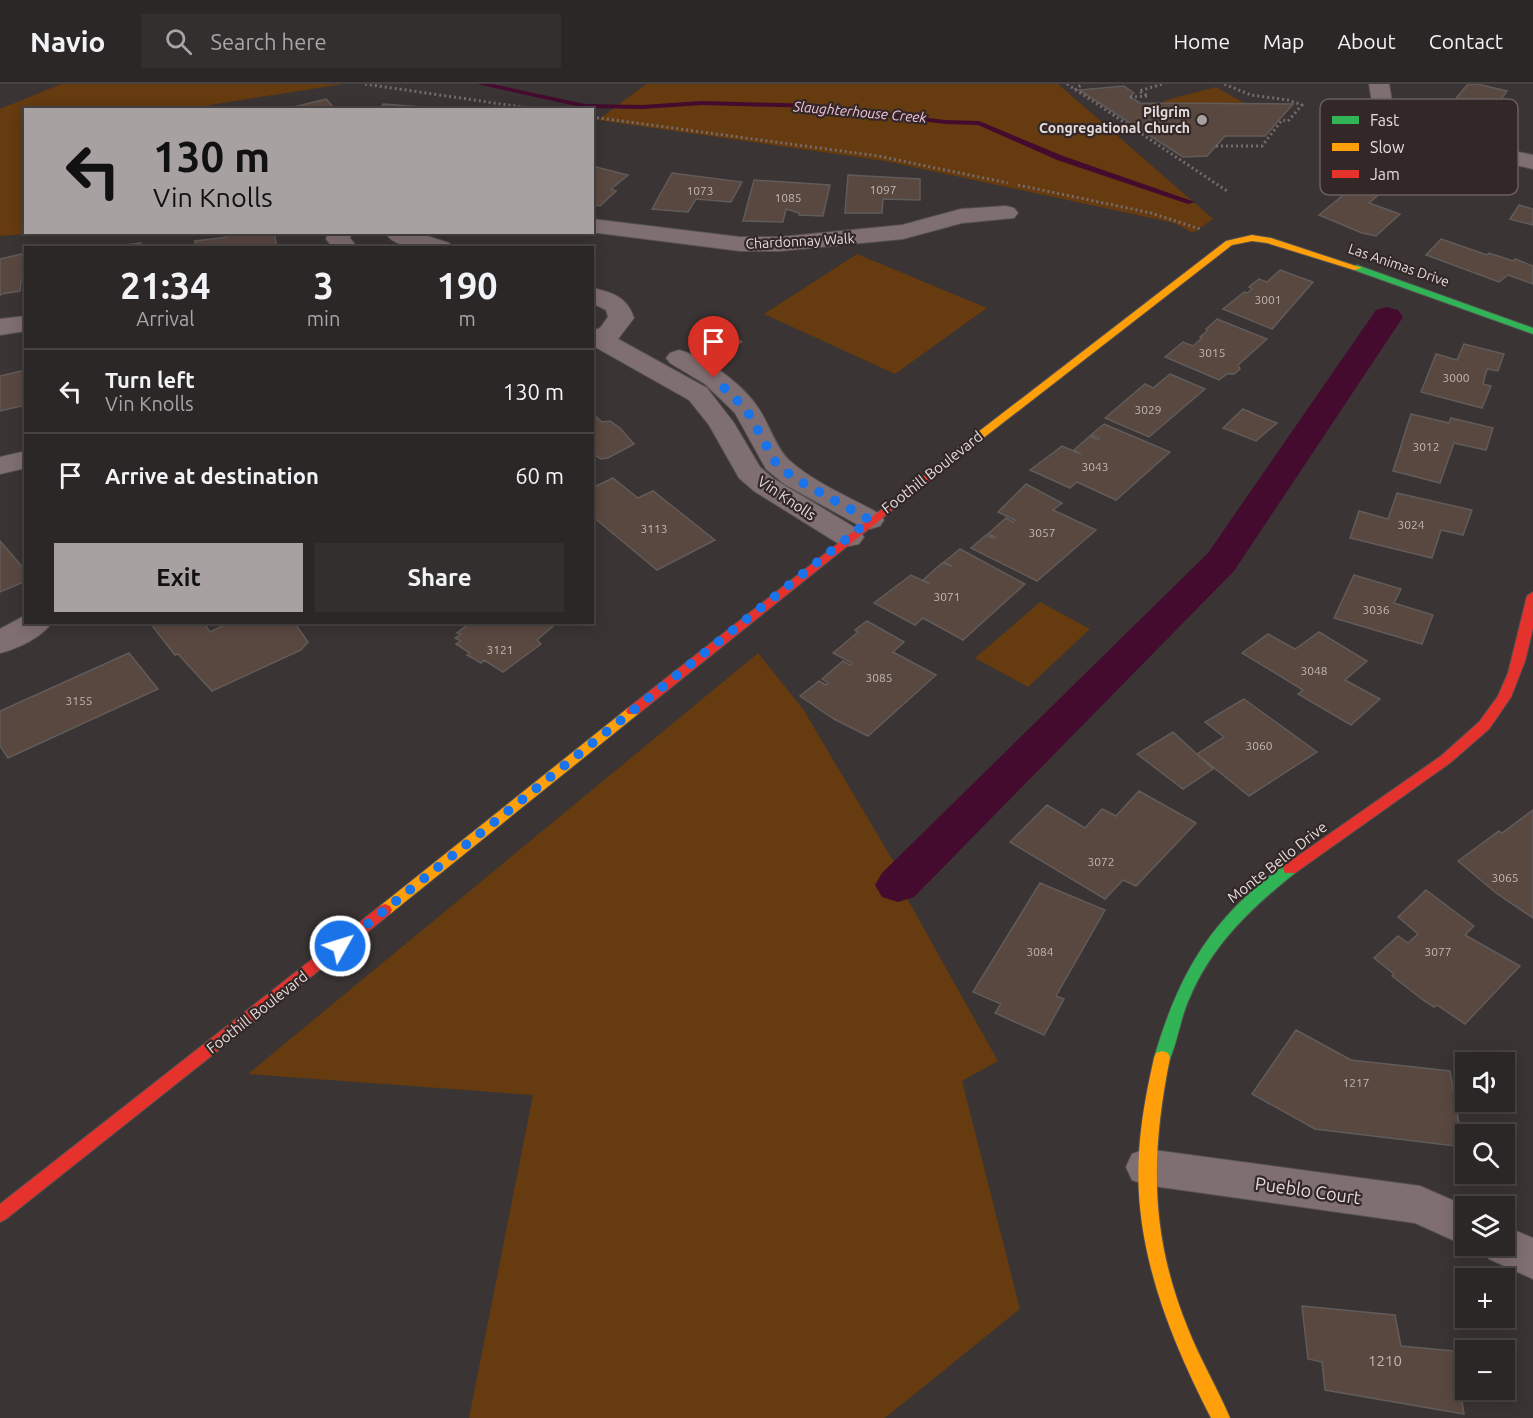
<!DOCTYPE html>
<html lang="en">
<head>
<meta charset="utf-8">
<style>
	body { margin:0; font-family:Ubuntu,sans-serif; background:#342f2f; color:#f1f3f6; height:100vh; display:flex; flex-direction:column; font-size:22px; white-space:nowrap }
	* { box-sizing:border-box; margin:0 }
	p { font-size:20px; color:#a6a5a7 }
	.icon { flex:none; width:33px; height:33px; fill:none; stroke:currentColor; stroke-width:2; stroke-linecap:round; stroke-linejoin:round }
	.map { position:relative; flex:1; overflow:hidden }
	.drawer { position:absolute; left:24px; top:162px; width:570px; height:378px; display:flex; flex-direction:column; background:#2c2727; border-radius:0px; box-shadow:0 3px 15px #0003,0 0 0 2px #484444 }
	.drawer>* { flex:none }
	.guide { position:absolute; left:24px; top:24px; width:570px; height:126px; border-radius:0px; box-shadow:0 3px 15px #0003,0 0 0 2px #484444; background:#a8a1a1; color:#111; overflow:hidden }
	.buttons { position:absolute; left:1455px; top:968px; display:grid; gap:12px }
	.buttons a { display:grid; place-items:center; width:60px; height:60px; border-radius:0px; background:#2c2727; box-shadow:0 3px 15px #0003,0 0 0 2px #484444; font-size:30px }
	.pin { position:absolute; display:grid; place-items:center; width:51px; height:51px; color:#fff; margin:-62px -26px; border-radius:50% 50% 50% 0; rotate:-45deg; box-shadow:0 0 6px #0007 }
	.pin .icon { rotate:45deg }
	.me { position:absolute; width:66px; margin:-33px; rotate:51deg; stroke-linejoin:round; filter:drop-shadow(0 0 4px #0008) }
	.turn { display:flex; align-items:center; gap:21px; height:126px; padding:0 30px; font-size:27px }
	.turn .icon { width:78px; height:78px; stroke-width:2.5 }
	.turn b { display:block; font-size:42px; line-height:51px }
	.eta { display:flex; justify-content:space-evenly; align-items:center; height:102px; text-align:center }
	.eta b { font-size:36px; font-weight:700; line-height:42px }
	.cta { display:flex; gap:12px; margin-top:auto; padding:12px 30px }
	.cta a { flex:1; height:69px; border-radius:0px; background:#a8a1a1; color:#111; font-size:24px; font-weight:700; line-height:69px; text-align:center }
	.cta a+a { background:#342f2f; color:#f1f3f6 }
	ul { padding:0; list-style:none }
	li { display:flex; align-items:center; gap:18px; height:84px; padding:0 30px; border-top:2px solid #484444 }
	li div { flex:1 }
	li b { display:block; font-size:22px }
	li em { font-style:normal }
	header { display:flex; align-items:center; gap:36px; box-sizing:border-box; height:84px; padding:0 30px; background:#2c2727; border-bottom:2px solid #484444 }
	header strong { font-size:28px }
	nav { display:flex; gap:33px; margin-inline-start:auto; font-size:21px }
	.search { width:420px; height:54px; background:#342f2f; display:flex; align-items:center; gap:15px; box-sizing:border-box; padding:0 21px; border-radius:0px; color:#a6a5a7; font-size:22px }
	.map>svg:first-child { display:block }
	.green { fill:#653b0f }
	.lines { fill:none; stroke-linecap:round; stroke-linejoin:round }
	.stream { fill:#440b2f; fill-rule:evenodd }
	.canal { fill:#440b2f; fill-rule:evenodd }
	.building { fill:#594840; stroke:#615b5a; stroke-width:1.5 }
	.street-casing { stroke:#545050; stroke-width:2 }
	.fast-casing { stroke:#545050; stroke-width:2 }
	.slow-casing { stroke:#545050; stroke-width:2 }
	.jam-casing { stroke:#545050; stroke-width:2 }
	.path { stroke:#766b6d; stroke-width:3; stroke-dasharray:2 3; stroke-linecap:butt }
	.street { fill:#806f72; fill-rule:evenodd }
	.fast { fill:#30b455; fill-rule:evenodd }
	.slow { fill:#ff9f0a; fill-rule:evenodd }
	.jam { fill:#e5322d; fill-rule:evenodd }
	.route { stroke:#1a73e8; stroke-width:10; stroke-dasharray:0 18 }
	.poi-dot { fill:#a8a1a1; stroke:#332827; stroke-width:2 }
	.labels { text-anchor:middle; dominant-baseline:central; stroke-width:4.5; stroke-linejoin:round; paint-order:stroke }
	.number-label { font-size:12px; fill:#c1b7b4 }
	.far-water-label { font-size:14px; font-style:italic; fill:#f4c4dc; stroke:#332827 }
	.far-poi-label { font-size:14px; font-weight:bold; fill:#e4dcdb; stroke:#332827; text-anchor:end }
	.far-street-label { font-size:14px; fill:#e4dcdb; stroke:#332827 }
	.street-label { font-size:15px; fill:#e4dcdb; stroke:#332827 }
	.near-number-label { font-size:15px; fill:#c1b7b4 }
	.near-street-label { font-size:18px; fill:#e4dcdb; stroke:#332827 }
	.key { fill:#332827; stroke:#685e5d; stroke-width:1.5 }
	.key-label { font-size:16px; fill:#e4dcdb }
</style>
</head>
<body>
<header>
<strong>Navio</strong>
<div class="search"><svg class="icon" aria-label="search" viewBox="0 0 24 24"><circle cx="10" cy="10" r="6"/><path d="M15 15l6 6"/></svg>Search here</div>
<nav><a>Home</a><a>Map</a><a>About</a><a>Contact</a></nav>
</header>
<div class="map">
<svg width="1533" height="1334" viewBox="0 0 1533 1334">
	<rect width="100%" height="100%" fill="#3a3434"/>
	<path class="green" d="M61 0H343L185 25 26 26V148L40 149 0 152V25Z
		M646 0H1058L1213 135 1193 149 1174 139 885 77 598 36Z
		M1216 3 1244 19H1166L1163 17Z
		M857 170 987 224 895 290 764 230Z
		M1040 518 1090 545 1028 603 975 574Z
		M758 569 803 625 895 780 904 809 998 977 962 997 1020 1225 885 1334H469L533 1011 248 990Z"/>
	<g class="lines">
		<path class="stream" d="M477 0H492L585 20 642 21 702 17 815 20 945 36 979 37 1063 72 1195 118 1188 120 1057 76 978 41 945 40 815 24 702 21 642 25 585 24Z"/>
		<path class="canal" d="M1387 223 1398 226 1403 233 1234 487 914 813 898 818 882 813 875 801 882 789 1208 469 1376 226Z"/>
	</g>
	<path class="building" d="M1468 0H1477L1507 7 1491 29 1452 19Z
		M1124 2 1134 9 1130 13 1140 19 1293 20 1265 52H1225L1207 72 1183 73 1079 6Z
		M326 15 336 26H281Z
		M383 20 434 24 433 26H379Z
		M592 82 628 91 611 105 616 107 600 122 592 120Z
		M672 89 742 98 731 118 696 115 688 128 652 125Z
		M848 91 920 95V116L883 115 882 129H845Z
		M754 96 830 101 823 132 799 131V129L786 125 783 138 743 137Z
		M1354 98 1382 108 1369 119 1400 130 1376 152 1362 149 1319 131 1342 112 1344 109 1341 108Z
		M1519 121 1533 125V141L1510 135Z
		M227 148H274L277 163 196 164 195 157 227 153Z
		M1441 155 1487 171 1489 169 1513 177 1515 175 1533 182V200L1508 191 1499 198 1426 171Z
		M141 159 142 164H100Z
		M26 169V196H21L20 207 1 210 0 212V175Z
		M1280 186 1313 198 1272 245 1223 225 1244 208 1247 209 1252 205 1249 203 1259 195 1267 198Z
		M1217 235 1267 255 1238 281 1240 285 1234 290H1227L1219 296 1165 273 1183 258 1193 262 1202 254 1200 253 1208 246 1206 245Z
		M716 241 742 258 715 271 689 253Z
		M1464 260 1504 270 1498 287 1487 285 1483 300 1491 302 1482 324 1421 308 1436 270 1457 276Z
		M26 286V321L0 327V292Z
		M1170 290 1205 305 1149 353 1105 334 1145 300 1153 304Z
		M1243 325 1259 332 1277 339 1256 357 1223 344Z
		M592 329 602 338 610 337 620 344 634 360 608 374 601 375 592 369Z
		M1411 330 1449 339 1451 334 1493 344 1486 366 1454 359 1440 399 1393 387Z
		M1104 340 1170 368 1116 416 1077 398 1070 404 1030 386 1062 362 1081 370 1074 366 1090 352 1098 356 1099 354 1091 351Z
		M613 394 638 414 653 407 715 456 657 486 592 432V404Z
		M1026 400 1062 419 1053 426 1096 446 1037 497 971 464 986 451 993 454 995 453 988 450 1006 434 1013 438 1015 436 998 428Z
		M1397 409 1472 426 1463 451 1441 446 1432 474 1350 454 1359 427 1388 435Z
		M0 457 26 487V497L0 508Z
		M960 465 1025 500 963 556 923 534 915 541 874 519 911 491 930 500 923 496 942 479 952 482 944 478Z
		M1354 491 1401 505 1394 519 1433 531 1422 560 1334 534Z
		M867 537 904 558 893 568 936 591 868 652 834 635 800 612 819 597 826 601 828 599 822 595 843 577 850 581 852 579 833 569 858 548 855 546Z
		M160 538H203L210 548 231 538H294L308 558 301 566 212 607 178 570 175 571 153 543Z
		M471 538 474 539 558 538 537 556 541 560 503 588 484 576 481 579 467 571 470 569 456 560 461 557 455 554 461 550 457 549Z
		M1319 548 1367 577 1345 596 1380 615 1351 641 1298 610 1303 606 1242 569 1268 550 1295 565Z
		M129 569 158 605 8 674 0 662V627Z
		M1244 615 1317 668 1249 712 1197 670 1224 653 1205 638Z
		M1173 648 1213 685 1183 705 1137 670Z
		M1139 707 1196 739 1136 802 1123 796 1105 815 1010 758 1047 721 1085 744 1102 725 1116 732Z
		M1533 726V834L1496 809 1458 777 1499 747 1502 749Z
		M1040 799 1105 826 1056 912 1064 915 1044 951 995 929 1001 920 973 908Z
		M1426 806 1474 842 1465 851 1520 882 1465 940 1437 921 1434 923 1423 916 1392 892 1394 890 1374 874 1398 852 1408 859 1418 850 1398 833Z
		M1296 946 1351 976 1450 987 1463 1063 1315 1045 1252 1010Z
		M1302 1222 1395 1231 1401 1262 1454 1267 1464 1330 1325 1306 1322 1278 1308 1275Z"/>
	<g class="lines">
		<g class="street-casing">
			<path id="street" d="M1369 0H1389C1391 8 1391 20 1396 27 1413 49 1505 65 1533 71V85C1497 76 1403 61 1380 35 1372 25 1371 12 1369 0Z
				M1006 122 1014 124 1018 129 1014 134 962 139 903 155 780 167H740L590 148H592V135L740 153H780L902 141 961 125Z
				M328 148H352L350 154 358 164H333L326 155Z
				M389 148H415L449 159 453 164C435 164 398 167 387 151Z
				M592 204C612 208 627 213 634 234L618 255 707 304 734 339 760 383 774 395 859 446 864 453 859 460 849 462 839 460 754 407 739 394 709 341 689 316 595 263 592 264V247L600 244 608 233 606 226 592 219Z
				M26 232V247L0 251V235Z
				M679 266C706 273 744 301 759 325 769 340 776 364 789 376 814 399 850 413 880 430L884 436 880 442 870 445 860 442 784 400 766 385 735 329 705 300 670 279 666 274 670 269Z
				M26 367V384L0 390V373Z
				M26 531V538H52C43 553 17 565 0 569V545Z
				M1146 1065 1420 1102 1466 1122V1161H1469L1466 1162 1415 1139 1146 1101 1132 1096 1126 1083 1132 1070Z
				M1504 1142 1533 1154V1195L1489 1175 1483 1161H1504Z"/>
		</g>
		<g class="fast-casing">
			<path id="fast" d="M1357 181 1533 244V250L1354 186 1352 184Z
				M1290 779 1295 781 1297 785 1295 789C1251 824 1212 861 1190 913 1180 934 1178 958 1168 979L1162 981 1156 979 1154 974C1174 906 1199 854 1253 806 1263 797 1277 784 1290 779Z"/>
		</g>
		<g class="slow-casing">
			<path id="slow" d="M1252 151 1271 154 1362 184 1354 186 1267 159 1252 157 1232 161 946 383H938V379L1226 157Z
				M633 622 638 624 640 627 638 630 390 830H380L378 826 380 822 628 624Z
				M1162 967 1168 969 1170 974C1150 1073 1150 1153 1189 1247 1201 1277 1218 1305 1230 1334H1211C1169 1252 1133 1163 1139 1069 1141 1036 1147 1005 1154 974L1156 969Z"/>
		</g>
		<g class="jam-casing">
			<path id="jam" d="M942 378 946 379V383L638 630H628L626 627 628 624Z
				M1533 508V544L1525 577 1511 613 1489 645 1450 679 1295 789H1285L1283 785 1285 781 1441 672 1479 638 1498 612 1508 589 1527 512Z
				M385 820 390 822 392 826 390 830 6 1135 0 1138V1120L380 822Z"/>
		</g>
		<path class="path" d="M365 0 542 26
			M1067 0 1227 107
			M1075 6 1082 0
			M1130 13 1148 12 1139 7 1163 0
			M592 33 878 72 1008 99
			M1216 62H1262L1282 36 1288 37 1302 21 1288 16 1251 11 1224 0
			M1018 101 1151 129 1200 145"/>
		<use href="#street" class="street"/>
		<use href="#fast" class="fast"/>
		<use href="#slow" class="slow"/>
		<use href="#jam" class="jam"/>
	</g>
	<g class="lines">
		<path class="route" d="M340 862 870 436 794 394 776 379 746 325 714 294"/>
	</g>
	<circle class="poi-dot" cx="1202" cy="36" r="6"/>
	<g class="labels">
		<g class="number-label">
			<text x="883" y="105">1097</text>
			<text x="700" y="106">1073</text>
			<text x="788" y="113">1085</text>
			<text x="1268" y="215">3001</text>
			<text x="1212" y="268">3015</text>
			<text x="1456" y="293">3000</text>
			<text x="1148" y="325">3029</text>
			<text x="1426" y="362">3012</text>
			<text x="1095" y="382">3043</text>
			<text x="1411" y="440">3024</text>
			<text x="654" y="444">3113</text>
			<text x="1042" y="448">3057</text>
			<text x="947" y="512">3071</text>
			<text x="1376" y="525">3036</text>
			<text x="500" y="565">3121</text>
			<text x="1314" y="586">3048</text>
			<text x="879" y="593">3085</text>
			<text x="79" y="616">3155</text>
			<text x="1259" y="661">3060</text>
			<text x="1101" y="777">3072</text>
			<text x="1505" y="793">3065</text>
			<text x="1040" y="867">3084</text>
			<text x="1438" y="867">3077</text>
			<text x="1356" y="998">1217</text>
		</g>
		<g class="far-water-label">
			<text transform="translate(860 28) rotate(5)">Slaughterhouse Creek</text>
		</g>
		<g class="far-poi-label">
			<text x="1190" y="28">Pilgrim<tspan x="1190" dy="16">Congregational Church</tspan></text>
		</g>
		<g class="far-street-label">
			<text transform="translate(800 157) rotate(-3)">Chardonnay Walk</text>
			<text transform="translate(1399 181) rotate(19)">Las Animas Drive</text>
		</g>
		<g class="street-label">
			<text transform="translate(932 388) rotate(-38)">Foothill Boulevard</text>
			<text transform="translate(787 414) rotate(34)">Vin Knolls</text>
			<text transform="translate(1277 778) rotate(-38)">Monte Bello Drive</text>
			<text transform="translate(257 928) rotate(-38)">Foothill Boulevard</text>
		</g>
		<g class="near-number-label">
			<text x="1385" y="1276">1210</text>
		</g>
		<g class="near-street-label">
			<text transform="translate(1308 1106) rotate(8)">Pueblo Court</text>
		</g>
	</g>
	<rect x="1320" y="15" width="198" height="96" rx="9" class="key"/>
	<rect x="1332" y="32" width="27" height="8" fill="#30b455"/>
	<rect x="1332" y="59" width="27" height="8" fill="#ff9f0a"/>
	<rect x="1332" y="86" width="27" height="8" fill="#e5322d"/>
	<g class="key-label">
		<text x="1370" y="42">Fast</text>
		<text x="1370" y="69">Slow</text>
		<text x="1370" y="96">Jam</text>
	</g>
</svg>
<div class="buttons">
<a><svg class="icon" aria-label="sound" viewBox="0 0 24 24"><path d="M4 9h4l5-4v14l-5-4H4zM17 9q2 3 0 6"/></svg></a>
<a><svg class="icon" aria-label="search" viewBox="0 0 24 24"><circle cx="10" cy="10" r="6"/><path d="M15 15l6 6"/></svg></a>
<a><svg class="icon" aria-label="layers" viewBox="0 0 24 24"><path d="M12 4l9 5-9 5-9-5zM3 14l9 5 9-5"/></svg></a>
<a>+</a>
<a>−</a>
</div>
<div class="pin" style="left:714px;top:294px;background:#d93025"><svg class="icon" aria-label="arrive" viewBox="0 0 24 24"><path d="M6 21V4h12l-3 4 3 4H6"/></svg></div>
<svg class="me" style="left:340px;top:862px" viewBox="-20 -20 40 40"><circle r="17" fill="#1a73e8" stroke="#fff" stroke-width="3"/><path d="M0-11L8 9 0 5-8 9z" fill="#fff"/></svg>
<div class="guide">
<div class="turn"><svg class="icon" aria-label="left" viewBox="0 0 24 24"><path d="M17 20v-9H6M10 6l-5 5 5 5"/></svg><div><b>130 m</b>Vin Knolls</div></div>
</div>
<section class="drawer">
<div class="eta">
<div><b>21:34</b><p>Arrival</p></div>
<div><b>3</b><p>min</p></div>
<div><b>190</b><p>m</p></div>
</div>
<ul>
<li><svg class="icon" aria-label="left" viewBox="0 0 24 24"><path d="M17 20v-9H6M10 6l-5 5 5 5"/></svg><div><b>Turn left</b><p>Vin Knolls</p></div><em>130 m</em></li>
<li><svg class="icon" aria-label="arrive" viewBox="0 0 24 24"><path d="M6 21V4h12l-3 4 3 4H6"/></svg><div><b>Arrive at destination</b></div><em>60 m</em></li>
</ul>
<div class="cta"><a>Exit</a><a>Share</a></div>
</section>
</div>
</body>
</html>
